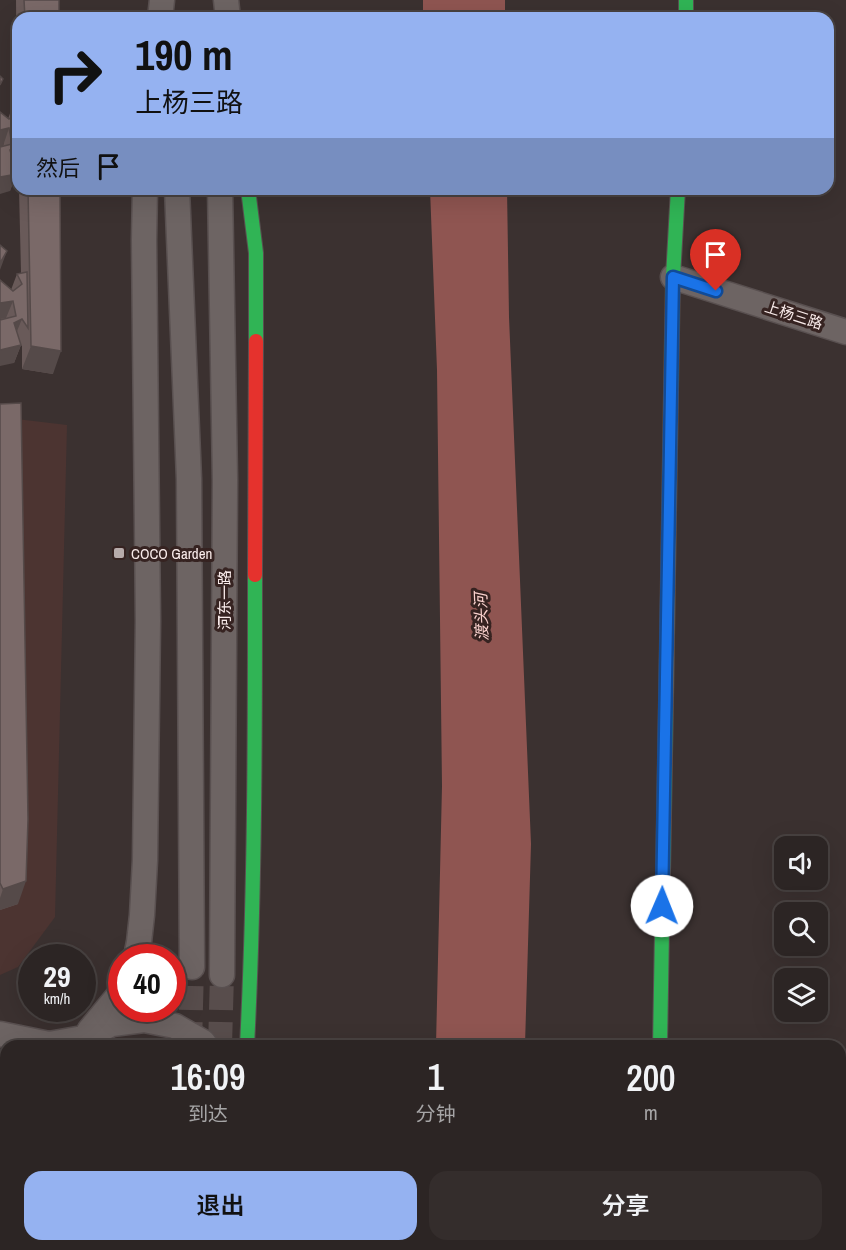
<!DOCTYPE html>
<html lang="zh">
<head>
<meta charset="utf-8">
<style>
	body { margin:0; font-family:"Archivo Narrow","Noto Sans SC",sans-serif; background:#342d2c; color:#f1f3f6; height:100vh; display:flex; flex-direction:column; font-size:22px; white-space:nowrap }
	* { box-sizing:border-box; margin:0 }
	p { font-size:20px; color:#a6a5a6 }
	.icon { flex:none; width:33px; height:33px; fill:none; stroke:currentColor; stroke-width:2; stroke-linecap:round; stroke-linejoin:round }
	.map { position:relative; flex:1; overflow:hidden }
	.drawer { position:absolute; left:0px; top:1040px; width:846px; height:212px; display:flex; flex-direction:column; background:#2c2524; border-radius:18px 18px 0 0; box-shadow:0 6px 24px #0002,0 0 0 2px #484241 }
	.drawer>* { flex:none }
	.guide { position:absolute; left:12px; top:12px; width:822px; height:183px; border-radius:18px; box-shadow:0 6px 24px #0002,0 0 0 2px #484241; background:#95b2f1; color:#111; overflow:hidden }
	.buttons { position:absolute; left:774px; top:836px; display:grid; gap:12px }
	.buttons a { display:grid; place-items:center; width:54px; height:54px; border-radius:12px; background:#2c2524; box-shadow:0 6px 24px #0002,0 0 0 2px #484241; font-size:30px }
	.speed { position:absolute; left:18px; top:944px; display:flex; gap:12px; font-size:30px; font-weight:700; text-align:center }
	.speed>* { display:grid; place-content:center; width:78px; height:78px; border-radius:50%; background:#2c2524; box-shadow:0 6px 24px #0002,0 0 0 2px #484241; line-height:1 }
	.speed small { font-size:15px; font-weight:400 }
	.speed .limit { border:9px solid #d22; background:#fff; color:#111 }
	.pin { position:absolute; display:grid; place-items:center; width:51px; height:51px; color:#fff; margin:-62px -26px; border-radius:50% 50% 50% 0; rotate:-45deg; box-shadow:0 0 6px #0007 }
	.pin .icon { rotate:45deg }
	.me { position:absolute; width:66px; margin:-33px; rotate:1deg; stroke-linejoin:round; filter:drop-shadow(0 0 4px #0008) }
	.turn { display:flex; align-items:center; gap:21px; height:126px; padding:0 24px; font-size:27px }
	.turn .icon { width:78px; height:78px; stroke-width:2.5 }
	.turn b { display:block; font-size:42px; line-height:51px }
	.then { display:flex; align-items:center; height:57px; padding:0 24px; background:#0003; gap:12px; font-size:22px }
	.eta { display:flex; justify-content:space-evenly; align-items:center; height:102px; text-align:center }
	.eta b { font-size:36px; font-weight:600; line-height:42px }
	.action { display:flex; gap:12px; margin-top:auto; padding:12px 24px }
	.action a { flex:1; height:69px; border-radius:18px; background:#95b2f1; color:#111; font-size:24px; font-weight:600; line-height:69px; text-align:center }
	.action a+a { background:#342d2c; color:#f1f3f6 }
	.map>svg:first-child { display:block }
	.built { fill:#4c3431 }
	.water { fill:#8f5551 }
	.pier { fill:#3b3130 }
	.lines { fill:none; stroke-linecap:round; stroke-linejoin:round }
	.street-tunnel { stroke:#584d4c; stroke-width:24; stroke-dasharray:24 12; stroke-linecap:butt }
	.street-casing { stroke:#595050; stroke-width:27 }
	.fast-casing { stroke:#595050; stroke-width:16 }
	.slow-casing { stroke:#595050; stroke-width:16 }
	.jam-casing { stroke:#595050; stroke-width:16 }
	.street { stroke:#6d6463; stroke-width:24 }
	.fast { stroke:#30b455; stroke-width:14 }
	.slow { stroke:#ff9f0a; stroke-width:14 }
	.jam { stroke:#e5322d; stroke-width:14 }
	.wall { fill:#695a59 }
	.shaded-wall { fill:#554a49 }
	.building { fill:#7a6968; stroke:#554a49; stroke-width:1.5 }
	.route-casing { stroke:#114b97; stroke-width:15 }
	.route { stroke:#1a73e8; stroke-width:10 }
	.poi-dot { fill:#b7abaa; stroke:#362321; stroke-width:2 }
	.labels { text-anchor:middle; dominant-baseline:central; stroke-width:6; stroke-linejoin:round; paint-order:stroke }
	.street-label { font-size:15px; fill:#faeceb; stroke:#362321 }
	.poi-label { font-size:15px; fill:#faeceb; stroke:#362321; text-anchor:start }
	.water-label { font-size:16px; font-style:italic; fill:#fad2ce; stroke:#362321 }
</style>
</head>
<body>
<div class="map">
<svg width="846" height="1250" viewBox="0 0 846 1250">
	<rect width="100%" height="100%" fill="#3b3130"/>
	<path class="built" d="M0 417 67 425 55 917 18 967 0 975Z"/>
	<path class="water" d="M423 0H505V18H423Z
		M430 189H507L509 317 531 844 525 1045H436L442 786 437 370Z"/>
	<path class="pier" d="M421 1245H522L521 1250H420Z"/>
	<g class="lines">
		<path class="street-tunnel" d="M190 1046 192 967
			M220 1046 222 975
			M184 1250V1245
			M214 1250 215 1245"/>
		<g class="street-casing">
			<path id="street" d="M226 0 228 18
				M160 18 162 0
				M177 189 189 479 192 967
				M220 189 225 480 222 975
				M673 277 846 332
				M136 957 139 942 142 915 145 860 148 621 144 240 145 189
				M89 1031 122 991
				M0 1034 49 1044 83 1038 112 1024 144 1020 175 1026 203 1042 206 1046
				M0 1102 6 1108
				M115 1245 116 1250"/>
		</g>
		<g class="fast-casing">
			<path id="fast" d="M686 0V18
				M248 189 256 253V341
				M671 391 673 277 678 189
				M247 1046C255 889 255 732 255 575
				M660 1046 666 699
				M376 1245 388 1250
				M481 1245 493 1250"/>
		</g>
		<g class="slow-casing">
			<path id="slow" d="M666 699 671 391
				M656 1250 657 1245"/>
		</g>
		<g class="jam-casing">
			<path id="jam" d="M255 575 256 341
				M255 1250 257 1245"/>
		</g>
		<use href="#street" class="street"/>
		<use href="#fast" class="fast"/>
		<use href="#slow" class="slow"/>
		<use href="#jam" class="jam"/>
	</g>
	<path class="wall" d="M16 0H59V18H18V173L16 171 10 191 3 146 8 119 14 102H17Z
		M19 189H60L53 374 22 369V346L20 344 21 345 14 363 6 319H0L17 274 21 273Z
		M0 404 18 904 0 910Z"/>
	<path class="shaded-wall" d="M9 128 3 146 0 147V130Z
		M18 147 12 164 10 150Z
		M17 174 10 191 0 194V177Z
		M7 251 0 270V263Z
		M13 301 6 318 0 319V303Z
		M22 319 15 336 14 323Z
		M21 345 14 363 0 366V350Z
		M31 346 61 351 53 374 22 369Z
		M26 881 18 904 0 910V898L3 889Z"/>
	<path class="building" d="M24 0H59V18H25Z
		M0 76 3 79 0 85Z
		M18 101V147L10 150 17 174 0 177V147L12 144 9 128 0 130V112L9 119 18 112 14 102Z
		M28 189H60L61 351 31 346Z
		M0 245 7 251 0 263Z
		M27 272 28 328 22 319 14 323 21 345 0 350V320L16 316 13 301 0 303V280L13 291 22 284 17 274Z
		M21 403 28 819 26 881 3 889 0 883V404Z"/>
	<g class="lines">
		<g class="route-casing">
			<path id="route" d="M662 906 673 277 716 291"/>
		</g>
		<use href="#route" class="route"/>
	</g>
	<rect class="poi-dot" x="113" y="547" width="12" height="12" rx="3"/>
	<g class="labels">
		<g class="street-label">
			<text transform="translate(794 315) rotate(18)">上杨三路</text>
			<text transform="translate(224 600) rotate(-90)">河东一路</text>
		</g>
		<g class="poi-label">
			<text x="131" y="553">COCO Garden</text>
		</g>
		<g class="water-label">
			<text transform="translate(481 617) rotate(-92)">渡头河</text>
		</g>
	</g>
</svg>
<div class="buttons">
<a><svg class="icon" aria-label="sound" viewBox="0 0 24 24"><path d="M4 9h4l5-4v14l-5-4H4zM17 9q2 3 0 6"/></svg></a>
<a><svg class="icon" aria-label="search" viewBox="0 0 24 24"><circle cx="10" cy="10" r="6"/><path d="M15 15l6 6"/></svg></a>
<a><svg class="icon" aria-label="layers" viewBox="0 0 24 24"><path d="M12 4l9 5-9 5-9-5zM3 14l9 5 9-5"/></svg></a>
</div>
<div class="speed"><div>29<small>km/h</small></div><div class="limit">40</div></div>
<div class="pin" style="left:716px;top:291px;background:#d93025"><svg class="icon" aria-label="arrive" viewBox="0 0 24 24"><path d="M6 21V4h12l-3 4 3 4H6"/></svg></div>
<svg class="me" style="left:662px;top:906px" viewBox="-20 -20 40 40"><circle r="19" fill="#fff"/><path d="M0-13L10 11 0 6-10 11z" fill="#1a73e8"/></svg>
<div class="guide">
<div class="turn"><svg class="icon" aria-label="right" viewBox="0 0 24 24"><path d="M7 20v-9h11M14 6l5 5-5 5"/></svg><div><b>190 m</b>上杨三路</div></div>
<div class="then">然后<svg class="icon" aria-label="arrive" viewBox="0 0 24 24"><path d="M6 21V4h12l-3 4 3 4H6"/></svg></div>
</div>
<section class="drawer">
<div class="eta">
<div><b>16:09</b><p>到达</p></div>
<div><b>1</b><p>分钟</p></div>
<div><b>200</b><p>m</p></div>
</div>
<div class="action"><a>退出</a><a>分享</a></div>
</section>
</div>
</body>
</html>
